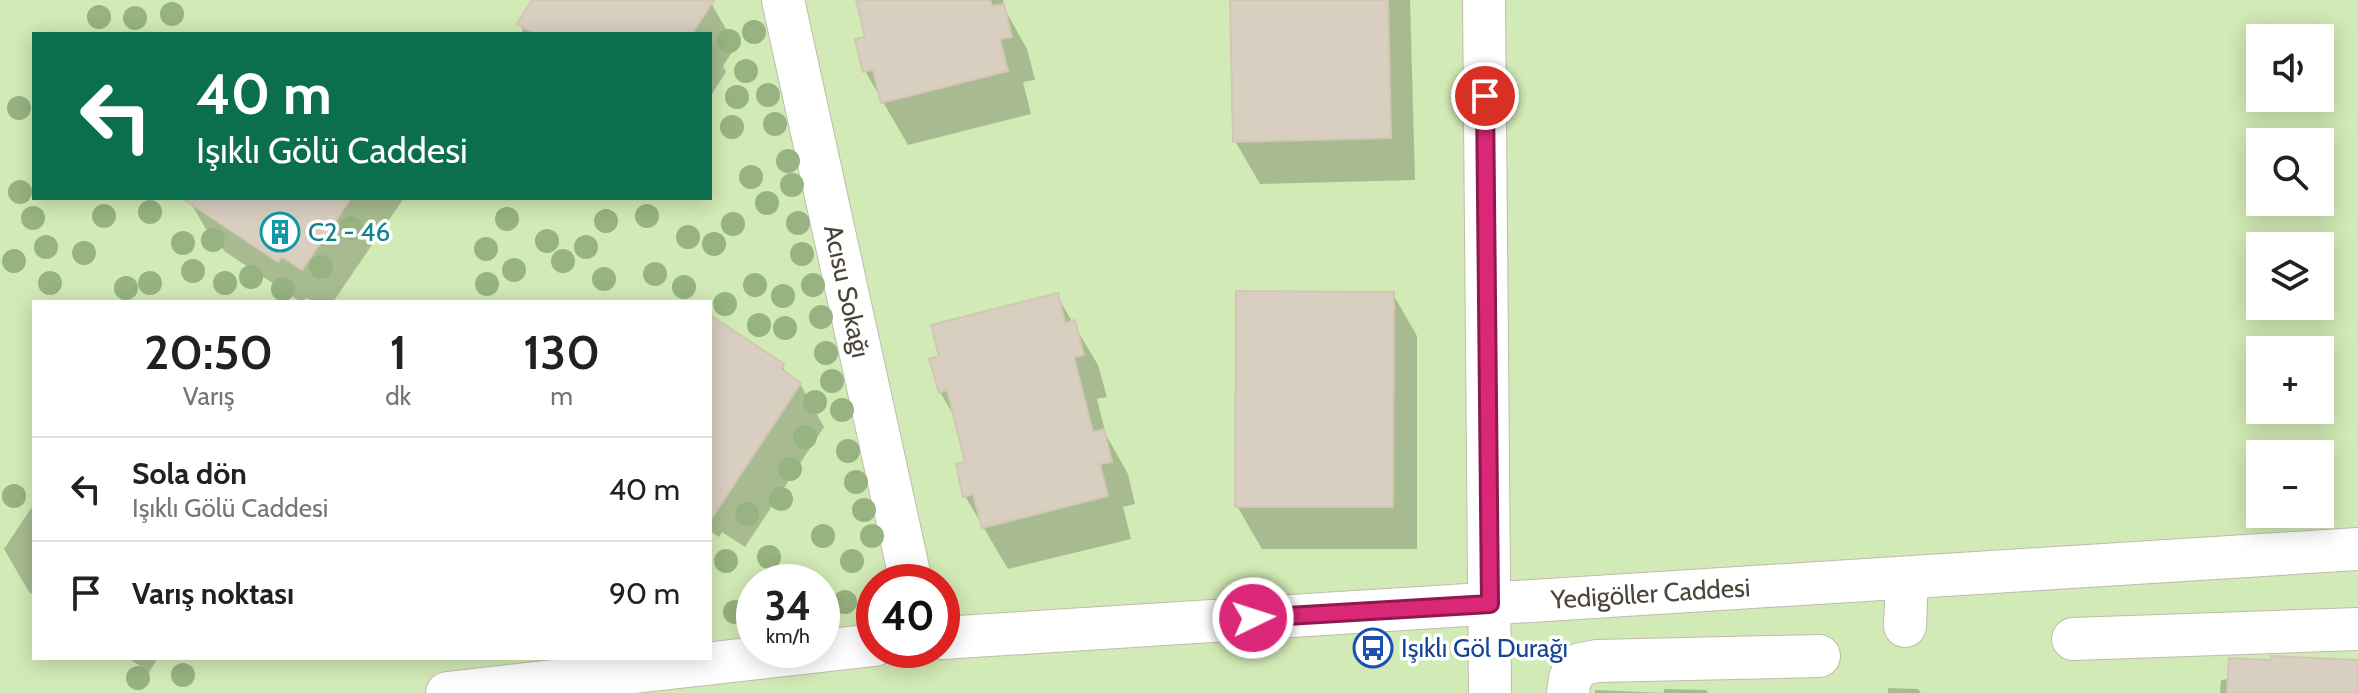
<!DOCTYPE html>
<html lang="tr">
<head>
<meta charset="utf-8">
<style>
	body { margin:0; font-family:Cabin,sans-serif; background:#f2f2f2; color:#202124; height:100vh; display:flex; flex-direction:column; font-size:30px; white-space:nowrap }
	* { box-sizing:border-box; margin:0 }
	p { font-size:26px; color:#757577 }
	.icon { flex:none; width:44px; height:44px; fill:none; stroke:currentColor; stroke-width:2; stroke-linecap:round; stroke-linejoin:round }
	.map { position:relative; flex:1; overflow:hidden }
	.sheet { position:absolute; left:32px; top:300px; width:680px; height:360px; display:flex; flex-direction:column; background:#fff; border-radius:0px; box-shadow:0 4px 20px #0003 }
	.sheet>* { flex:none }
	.top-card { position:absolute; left:32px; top:32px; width:680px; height:168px; border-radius:0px; box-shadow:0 4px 20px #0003; background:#0b6e4f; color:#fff; overflow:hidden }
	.fabs { position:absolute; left:2246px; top:24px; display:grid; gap:16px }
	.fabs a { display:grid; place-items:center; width:88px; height:88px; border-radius:0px; background:#fff; box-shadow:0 4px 20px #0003; font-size:40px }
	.speed { position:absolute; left:736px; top:564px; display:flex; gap:16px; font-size:40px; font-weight:700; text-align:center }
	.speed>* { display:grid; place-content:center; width:104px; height:104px; border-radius:50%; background:#fff; box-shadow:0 4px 20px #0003; line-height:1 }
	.speed small { font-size:20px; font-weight:400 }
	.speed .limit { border:12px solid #d22; background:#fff; color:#111 }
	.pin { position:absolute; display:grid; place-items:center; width:68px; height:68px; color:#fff; margin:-34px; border:4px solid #fff; border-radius:50%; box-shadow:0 2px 8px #0007 }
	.me { position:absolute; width:88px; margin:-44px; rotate:86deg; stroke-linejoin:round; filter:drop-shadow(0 0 6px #0008) }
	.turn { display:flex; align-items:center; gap:28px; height:168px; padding:0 32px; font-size:36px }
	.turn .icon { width:104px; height:104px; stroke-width:2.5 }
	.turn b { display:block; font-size:56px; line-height:68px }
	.eta { display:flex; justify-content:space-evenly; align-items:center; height:136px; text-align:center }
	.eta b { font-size:48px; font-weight:600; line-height:56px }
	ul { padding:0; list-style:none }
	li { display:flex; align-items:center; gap:24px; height:104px; padding:0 32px; border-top:2px solid #e0e0e0 }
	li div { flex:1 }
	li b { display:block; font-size:30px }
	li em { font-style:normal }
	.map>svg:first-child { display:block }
	.green { fill:#d2eab5; fill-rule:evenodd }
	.shadow { fill:#0003 }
	.building { fill:#d8cfc1; stroke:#d3c7b4; stroke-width:2 }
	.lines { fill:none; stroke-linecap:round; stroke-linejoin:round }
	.minor-casing { stroke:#c2bbae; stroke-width:44 }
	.minor { stroke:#fff; stroke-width:42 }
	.tree { fill:#97b381 }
	.route-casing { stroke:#8e194d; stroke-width:20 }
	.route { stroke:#db2777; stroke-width:14 }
	.labels { text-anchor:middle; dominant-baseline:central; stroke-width:7; stroke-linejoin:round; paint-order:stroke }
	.culture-label { font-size:26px; fill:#0d838f; stroke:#fff; text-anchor:start }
	.street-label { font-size:26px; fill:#4b4439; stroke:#fff }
	.transit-label { font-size:26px; fill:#164399; stroke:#fff; text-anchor:start }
</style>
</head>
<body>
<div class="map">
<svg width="2358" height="693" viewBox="0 0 2358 693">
	<rect width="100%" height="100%" fill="#f6f3ec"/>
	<path class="green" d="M0 0H2358V693H0ZM34 34H710V198H34ZM2260 38H2320V98H2260ZM2260 142H2320V202H2260ZM2260 246H2320V306H2260ZM34 302H710V658H34ZM2260 350H2320V410H2260ZM2260 454H2320V514H2260ZM754 582H822V650H754ZM874 582H942V650H874Z"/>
	<path class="shadow" d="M534 0H706L711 3 736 46 723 66 726 72 710 97V34H520L523 30 519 24Z
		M858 0H1003L1005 10 1027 49 1035 80 1023 82 1031 114 908 145 865 71 867 38Z
		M1232 0H1410L1415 180 1260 184 1235 141Z
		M188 198H404L333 302H313L307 298 301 302 224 251 216 237 207 231Z
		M1393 294 1417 336V549H1262L1237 506Z
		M1057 296 1098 365 1107 397 1097 399 1106 435 1128 474 1135 504 1123 507 1131 539 1008 569 965 496 958 465 967 463 957 421 940 392Z
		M710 318 782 365 789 378 800 384 824 427 745 547 722 532 719 537 710 531Z
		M34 504V595L29 592 4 549Z
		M128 658H158L149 672Z
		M2358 662V693H2220L2221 680Z
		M1888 688 1918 689 1921 693H1888Z
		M1664 689 1706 690 1708 693H1595V690L1664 693Z"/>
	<path class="building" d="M532 0H714L692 34H535L517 24Z
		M856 0H990L992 6 1004 4 1012 37 1000 39 1008 71 881 103 873 70 863 72 855 39 865 37Z
		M1230 0H1388L1391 138 1233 142Z
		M182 198H351L302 270 282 257 278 262Z
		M1236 291 1394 292 1393 507H1235Z
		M1058 293 1065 323 1075 320 1084 355 1074 357 1093 432 1104 429 1112 462 1100 464 1108 496 982 528 973 494 963 497 956 464 965 462 947 390 939 393 929 359 939 356 931 325Z
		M710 315 784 364 781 369 801 383 710 521Z
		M2271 656 2358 660V693H2227L2229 658 2271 660Z"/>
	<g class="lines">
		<g class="minor-casing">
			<g id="minor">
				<path id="s1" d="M783 0 911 582"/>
				<path d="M1484 0 1490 693"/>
				<path d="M1905 626 1907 578"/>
				<path id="s2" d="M942 638 2358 549"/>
				<path d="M2073 639 2358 629"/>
				<path d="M447 693 874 645"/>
				<path d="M1568 693 1570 678 1581 664 1597 661 1819 656"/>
			</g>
		</g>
		<use href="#minor" class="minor"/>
	</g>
	<g class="tree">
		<circle cx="172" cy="14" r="12"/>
		<circle cx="99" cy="17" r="12"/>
		<circle cx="135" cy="18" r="12"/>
		<circle cx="754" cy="32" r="12"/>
		<circle cx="729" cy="41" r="12"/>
		<circle cx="746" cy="71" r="12"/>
		<circle cx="768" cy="95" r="12"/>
		<circle cx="737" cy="97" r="12"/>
		<circle cx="19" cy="108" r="12"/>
		<circle cx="775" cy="124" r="12"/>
		<circle cx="732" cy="127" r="12"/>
		<circle cx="788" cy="161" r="12"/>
		<circle cx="751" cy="177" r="12"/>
		<circle cx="792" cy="185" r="12"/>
		<circle cx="20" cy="192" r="12"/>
		<circle cx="767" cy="203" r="12"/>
		<circle cx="150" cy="212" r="12"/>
		<circle cx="104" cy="216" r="12"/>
		<circle cx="647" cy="216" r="12"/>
		<circle cx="33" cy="218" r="12"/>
		<circle cx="507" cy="219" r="12"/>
		<circle cx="606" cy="221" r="12"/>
		<circle cx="798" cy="223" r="12"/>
		<circle cx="733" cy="224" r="12"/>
		<circle cx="351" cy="228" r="12"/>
		<circle cx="688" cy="237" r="12"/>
		<circle cx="213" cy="240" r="12"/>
		<circle cx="547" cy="241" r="12"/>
		<circle cx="183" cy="243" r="12"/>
		<circle cx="714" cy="244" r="12"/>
		<circle cx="46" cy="247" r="12"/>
		<circle cx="586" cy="247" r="12"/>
		<circle cx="486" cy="249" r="12"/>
		<circle cx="84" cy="253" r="12"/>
		<circle cx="802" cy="254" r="12"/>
		<circle cx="14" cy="261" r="12"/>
		<circle cx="563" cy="261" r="12"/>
		<circle cx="321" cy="267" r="12"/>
		<circle cx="514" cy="270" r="12"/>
		<circle cx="193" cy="271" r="12"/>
		<circle cx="655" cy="274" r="12"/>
		<circle cx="251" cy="277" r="12"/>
		<circle cx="604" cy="279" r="12"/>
		<circle cx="50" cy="283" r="12"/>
		<circle cx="150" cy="283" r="12"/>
		<circle cx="225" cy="283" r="12"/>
		<circle cx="487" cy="284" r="12"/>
		<circle cx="755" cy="285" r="12"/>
		<circle cx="813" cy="285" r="12"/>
		<circle cx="684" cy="287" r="12"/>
		<circle cx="126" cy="288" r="12"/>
		<circle cx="283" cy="289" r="12"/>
		<circle cx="783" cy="296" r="12"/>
		<circle cx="725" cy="304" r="12"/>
		<circle cx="821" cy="317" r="12"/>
		<circle cx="759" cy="325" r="12"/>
		<circle cx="785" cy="328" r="12"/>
		<circle cx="826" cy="353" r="12"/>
		<circle cx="832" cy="381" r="12"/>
		<circle cx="815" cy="402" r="12"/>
		<circle cx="842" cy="410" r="12"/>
		<circle cx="805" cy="437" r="12"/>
		<circle cx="848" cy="451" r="12"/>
		<circle cx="790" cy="469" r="12"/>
		<circle cx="856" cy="482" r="12"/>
		<circle cx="14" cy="496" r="12"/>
		<circle cx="781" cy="499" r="12"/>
		<circle cx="864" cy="510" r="12"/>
		<circle cx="747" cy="514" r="12"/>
		<circle cx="823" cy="536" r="12"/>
		<circle cx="872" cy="536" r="12"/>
		<circle cx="769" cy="557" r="12"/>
		<circle cx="726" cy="561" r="12"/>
		<circle cx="852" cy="561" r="12"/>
		<circle cx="845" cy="602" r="12"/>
		<circle cx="735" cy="612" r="12"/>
		<circle cx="183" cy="675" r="12"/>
		<circle cx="138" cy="678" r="12"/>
	</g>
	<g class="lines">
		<g class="route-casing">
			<path id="route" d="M1253 618 1490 604 1485 96"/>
		</g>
		<use href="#route" class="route"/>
	</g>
	<defs>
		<g id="building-ring" transform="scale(2)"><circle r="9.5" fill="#fff" stroke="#0f9aa8" stroke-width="1.5"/><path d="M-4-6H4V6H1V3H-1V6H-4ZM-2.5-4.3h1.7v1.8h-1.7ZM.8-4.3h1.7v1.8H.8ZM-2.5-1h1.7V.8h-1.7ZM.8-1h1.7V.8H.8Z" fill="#0f9aa8"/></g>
		<g id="bus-ring" transform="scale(2)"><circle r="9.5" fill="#fff" stroke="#1a4fb4" stroke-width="1.5"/><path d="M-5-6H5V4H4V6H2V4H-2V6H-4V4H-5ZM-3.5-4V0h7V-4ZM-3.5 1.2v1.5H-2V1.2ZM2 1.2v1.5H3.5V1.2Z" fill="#1a4fb4"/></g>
	</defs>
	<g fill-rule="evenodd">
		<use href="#building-ring" x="280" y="232"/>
		<use href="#bus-ring" x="1373" y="648"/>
	</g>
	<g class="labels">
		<g class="culture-label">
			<text x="308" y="232">C2 - 46</text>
		</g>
		<g class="street-label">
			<text stroke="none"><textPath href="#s1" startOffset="298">Acısu Sokağı</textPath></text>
			<text stroke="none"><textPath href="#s2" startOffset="710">Yedigöller Caddesi</textPath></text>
		</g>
		<g class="transit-label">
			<text x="1401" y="648">Işıklı Göl Durağı</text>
		</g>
	</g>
</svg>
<div class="fabs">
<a><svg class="icon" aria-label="sound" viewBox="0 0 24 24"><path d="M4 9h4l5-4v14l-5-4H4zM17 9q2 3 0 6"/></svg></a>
<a><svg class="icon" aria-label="search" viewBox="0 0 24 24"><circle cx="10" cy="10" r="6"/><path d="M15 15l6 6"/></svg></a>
<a><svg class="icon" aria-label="layers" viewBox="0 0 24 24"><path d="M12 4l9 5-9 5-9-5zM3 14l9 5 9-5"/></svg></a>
<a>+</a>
<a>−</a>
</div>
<div class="speed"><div>34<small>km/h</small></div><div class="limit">40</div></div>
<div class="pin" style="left:1485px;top:96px;background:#d93025"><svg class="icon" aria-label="arrive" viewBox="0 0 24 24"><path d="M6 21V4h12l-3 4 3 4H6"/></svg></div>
<svg class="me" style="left:1253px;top:618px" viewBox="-20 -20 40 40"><circle r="17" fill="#db2777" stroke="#fff" stroke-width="3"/><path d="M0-11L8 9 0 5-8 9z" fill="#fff"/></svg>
<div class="top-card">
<div class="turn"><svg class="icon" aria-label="left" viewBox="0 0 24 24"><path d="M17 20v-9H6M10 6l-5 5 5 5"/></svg><div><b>40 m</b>Işıklı Gölü Caddesi</div></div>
</div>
<section class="sheet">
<div class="eta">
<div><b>20:50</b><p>Varış</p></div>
<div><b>1</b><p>dk</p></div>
<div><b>130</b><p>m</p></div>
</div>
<ul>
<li><svg class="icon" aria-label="left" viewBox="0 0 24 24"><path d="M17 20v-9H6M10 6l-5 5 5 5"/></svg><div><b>Sola dön</b><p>Işıklı Gölü Caddesi</p></div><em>40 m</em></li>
<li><svg class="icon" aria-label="arrive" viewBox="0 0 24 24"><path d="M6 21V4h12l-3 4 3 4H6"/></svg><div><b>Varış noktası</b></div><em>90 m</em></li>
</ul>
</section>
</div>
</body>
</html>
